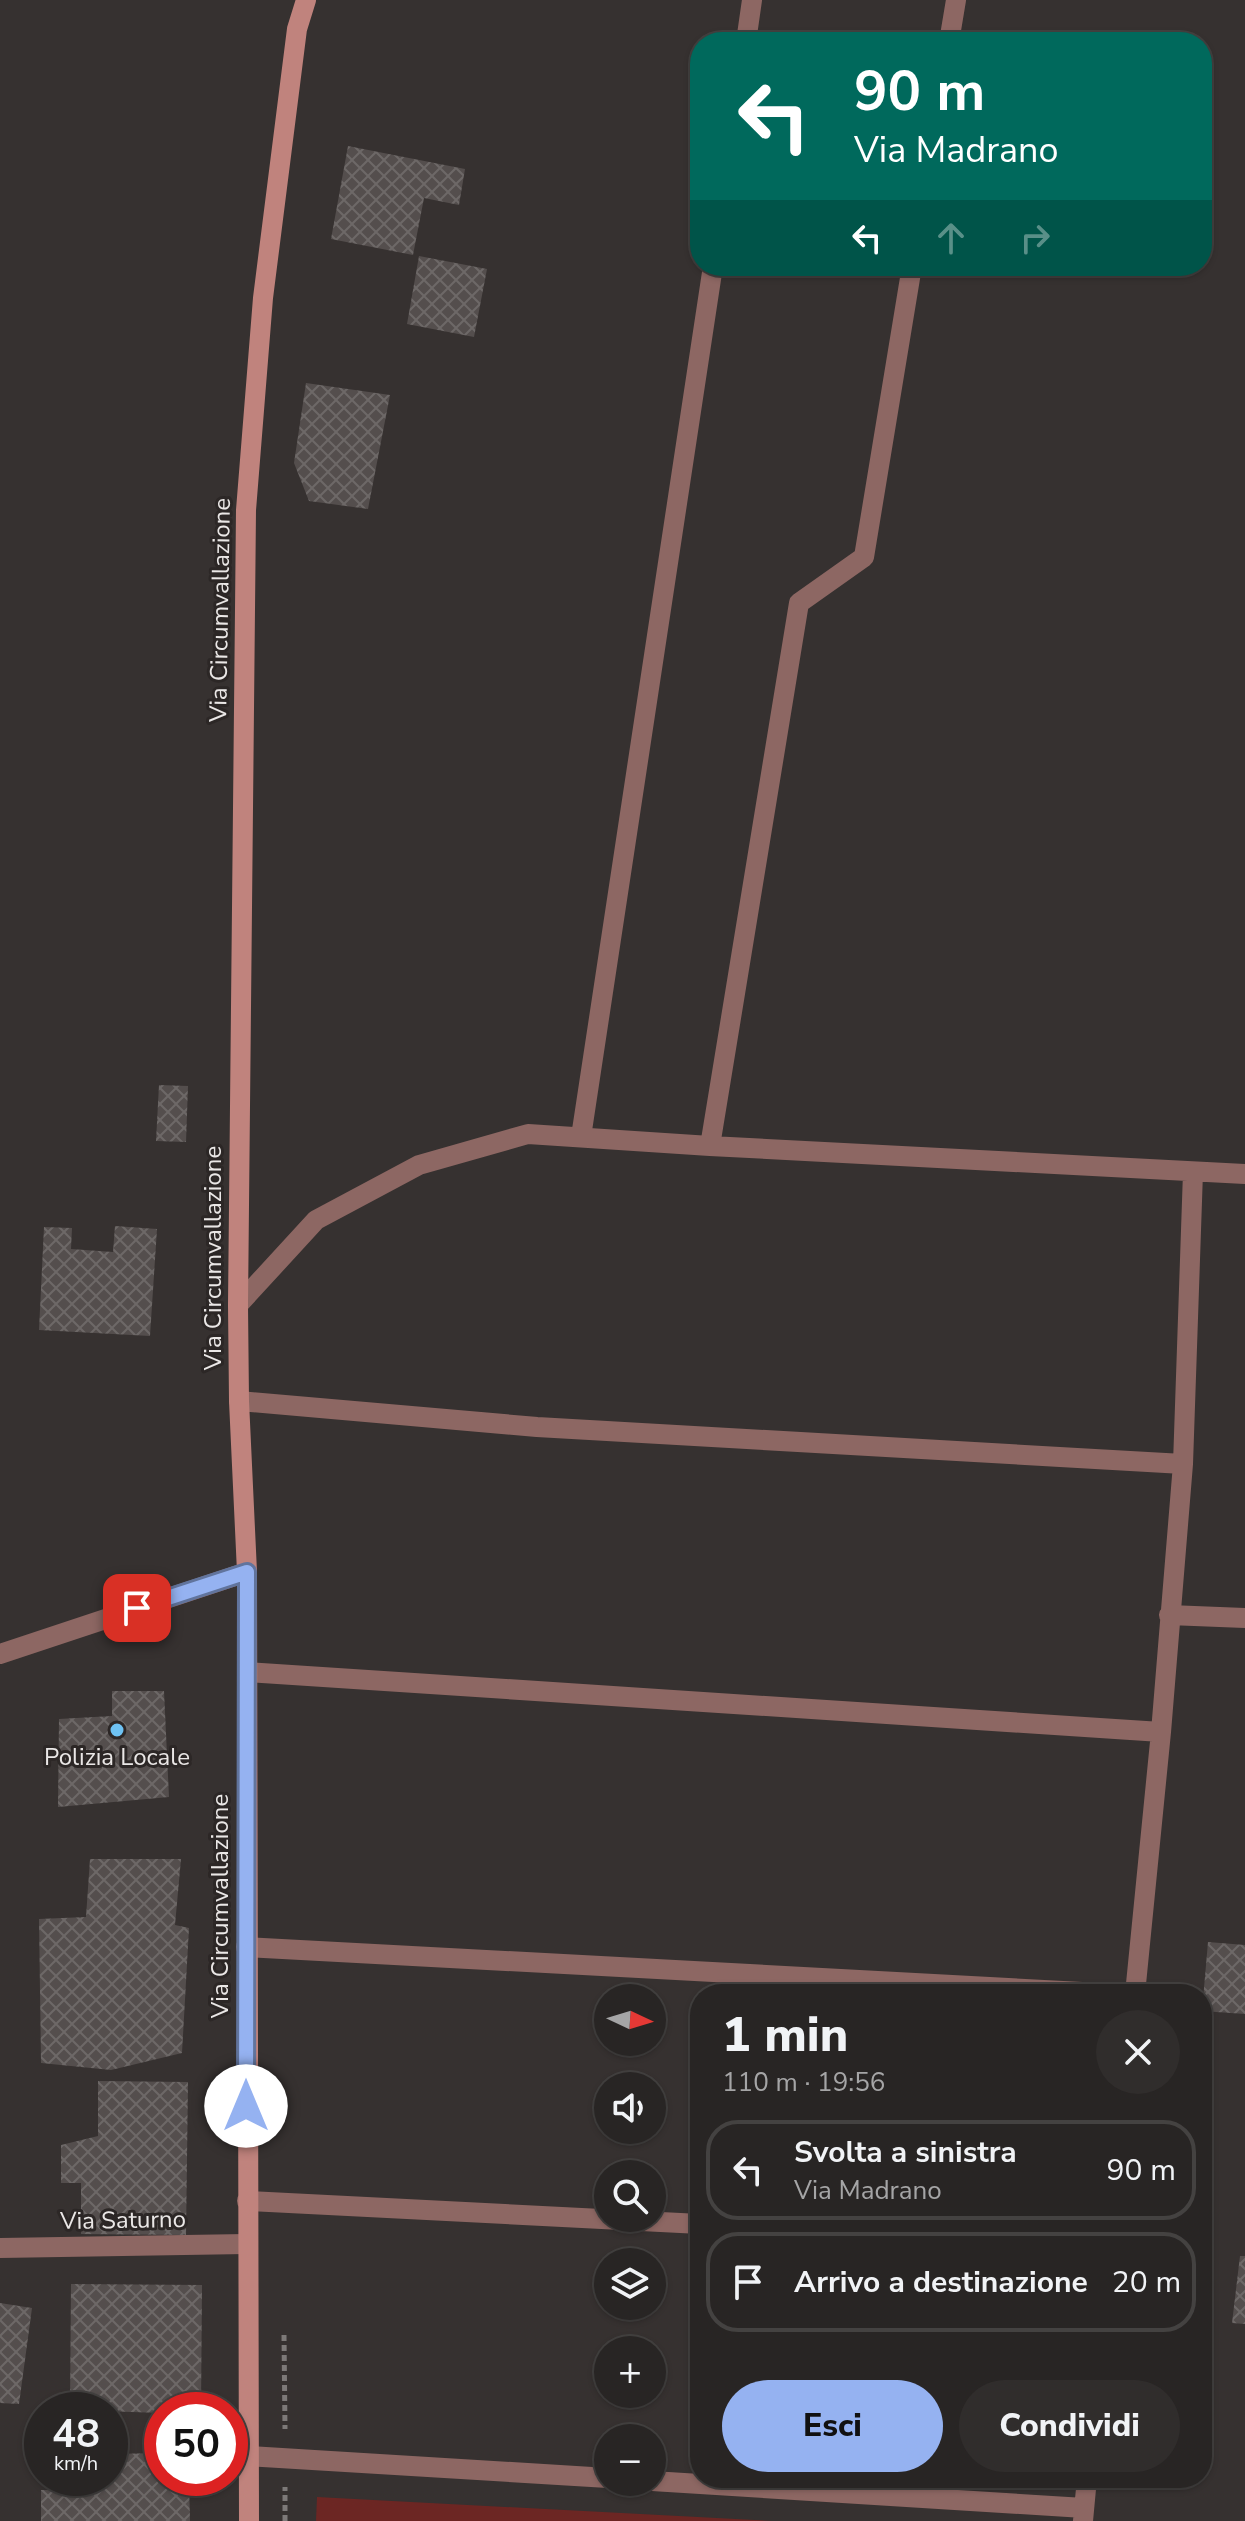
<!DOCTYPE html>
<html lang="it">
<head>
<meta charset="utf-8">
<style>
	body { margin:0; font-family:"Nunito Sans",sans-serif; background:#302d2c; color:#f1f3f6; height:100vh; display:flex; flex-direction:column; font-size:30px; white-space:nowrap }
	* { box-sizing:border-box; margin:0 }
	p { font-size:26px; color:#a5a5a6 }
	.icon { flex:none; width:44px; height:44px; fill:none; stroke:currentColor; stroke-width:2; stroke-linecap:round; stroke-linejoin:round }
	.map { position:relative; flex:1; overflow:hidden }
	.details { position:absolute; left:690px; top:1984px; width:522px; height:504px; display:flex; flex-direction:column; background:#282524; border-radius:32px; box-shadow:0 2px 6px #0004,0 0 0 2px #444241 }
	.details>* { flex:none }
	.banner { position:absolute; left:690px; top:32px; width:522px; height:244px; border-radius:32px; box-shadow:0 2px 6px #0004,0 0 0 2px #444241; background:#00695c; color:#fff; overflow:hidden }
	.needle { width:52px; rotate:94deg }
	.fabs { position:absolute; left:594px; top:1984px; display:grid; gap:16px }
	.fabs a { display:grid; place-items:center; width:72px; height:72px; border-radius:50%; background:#282524; box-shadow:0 2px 6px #0004,0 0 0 2px #444241; font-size:40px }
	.speed { position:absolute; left:24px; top:2392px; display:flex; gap:16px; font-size:40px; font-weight:700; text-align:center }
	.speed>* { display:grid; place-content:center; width:104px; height:104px; border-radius:50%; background:#282524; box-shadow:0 2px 6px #0004,0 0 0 2px #444241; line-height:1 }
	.speed small { font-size:20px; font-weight:400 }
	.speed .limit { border:12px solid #d22; background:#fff; color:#111 }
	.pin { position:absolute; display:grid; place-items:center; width:68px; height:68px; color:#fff; margin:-34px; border-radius:16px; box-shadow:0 4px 12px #0006 }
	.me { position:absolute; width:88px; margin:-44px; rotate:0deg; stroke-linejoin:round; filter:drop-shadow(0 0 6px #0008) }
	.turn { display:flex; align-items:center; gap:28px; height:168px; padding:0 32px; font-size:36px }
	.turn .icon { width:104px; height:104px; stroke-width:2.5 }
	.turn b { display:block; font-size:56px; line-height:68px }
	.lanes { display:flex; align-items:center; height:76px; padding:0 32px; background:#0003; justify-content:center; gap:40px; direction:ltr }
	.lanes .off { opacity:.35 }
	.round { display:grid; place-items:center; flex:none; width:84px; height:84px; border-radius:42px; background:#302d2c }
	.summary { display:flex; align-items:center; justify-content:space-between; height:136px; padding:0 32px }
	h1 { font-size:48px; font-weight:800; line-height:60px }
	.primary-button { display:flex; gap:16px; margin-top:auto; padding:16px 32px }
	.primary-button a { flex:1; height:92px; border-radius:48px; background:#95b2f1; color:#111; font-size:32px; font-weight:800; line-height:92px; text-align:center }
	.primary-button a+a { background:#302d2c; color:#f1f3f6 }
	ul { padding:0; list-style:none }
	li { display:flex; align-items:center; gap:24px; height:100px; margin:0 16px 12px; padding:0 16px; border:4px solid #444241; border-radius:32px }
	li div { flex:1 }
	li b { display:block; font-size:30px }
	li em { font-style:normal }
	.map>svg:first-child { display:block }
	.grass { fill:#6c2623 }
	.building { fill:url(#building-cross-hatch) }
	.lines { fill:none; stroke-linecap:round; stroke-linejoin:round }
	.path { stroke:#7d7978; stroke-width:5; stroke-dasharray:6 4; stroke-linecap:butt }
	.minor { stroke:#8d6763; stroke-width:20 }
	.secondary { stroke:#c0837d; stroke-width:20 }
	.route-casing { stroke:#61749d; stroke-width:20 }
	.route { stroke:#95b2f1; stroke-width:14 }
	.poi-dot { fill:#6ec2f3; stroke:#2c2726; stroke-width:3 }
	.labels { text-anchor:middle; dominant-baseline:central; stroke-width:6; stroke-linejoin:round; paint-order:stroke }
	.street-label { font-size:24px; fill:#eae7e6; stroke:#2c2726 }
	.poi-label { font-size:24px; fill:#eae7e6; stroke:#2c2726 }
</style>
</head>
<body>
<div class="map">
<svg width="1245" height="2521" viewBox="0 0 1245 2521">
	<defs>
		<pattern id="building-cross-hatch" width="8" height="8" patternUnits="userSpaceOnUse" patternTransform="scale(2)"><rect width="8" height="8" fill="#544e4d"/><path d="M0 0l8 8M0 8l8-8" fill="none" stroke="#6d6867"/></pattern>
	</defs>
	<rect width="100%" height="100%" fill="#363130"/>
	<path class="grass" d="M317 2497 772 2521H316Z"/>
	<path class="building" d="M348 146 465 169 459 205 424 198 413 255 331 239Z
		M419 256 487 269 474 337 407 324Z
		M306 383 390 395 368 509 309 501 294 463Z
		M159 1085 188 1086 186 1142 156 1141Z
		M115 1226 157 1229 150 1336 39 1330 44 1227 72 1228 71 1249 113 1252Z
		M112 1691H164L169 1797 58 1807 59 1719 112 1716Z
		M90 1859H181L175 1925 189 1928 182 2053 111 2070 41 2063 39 1919 86 1917Z
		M1208 1942 1245 1945V2014L1202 2011Z
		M98 2081 188 2082 186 2235 81 2234V2183H61V2145L98 2136Z
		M1240 2256H1245V2324L1232 2323Z
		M71 2284 202 2285 201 2410H162V2413L70 2410Z
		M0 2303 32 2308 19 2404 0 2403Z
		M162 2453V2478H189L190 2521H41V2490H66V2478H110V2454Z"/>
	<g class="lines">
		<path class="path" d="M284 2335 285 2429
			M285 2521V2487"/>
		<path class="minor" d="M746 42 752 0
			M949 42 956 0
			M581 1137 713 266
			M710 1146 799 603 864 557 912 266
			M238 1305 316 1220 419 1165 528 1134 710 1146 1245 1174
			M239 1401 537 1427 1183 1464
			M1169 1615 1245 1618
			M0 1654 247 1572
			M247 1672 1161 1732
			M246 1947 1120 1994
			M1135 1994 1161 1732 1183 1464 1193 1172
			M247 2201 700 2224
			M0 2248 246 2244
			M248 2456 608 2478
			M652 2481 1084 2508
			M1083 2521 1087 2478"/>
		<path class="secondary" d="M249 2521 247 1572 239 1401 238 1305 246 510 263 298 297 29 306 0"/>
	</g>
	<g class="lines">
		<g class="route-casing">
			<path id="route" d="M137 1608 247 1572 246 2106"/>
		</g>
		<use href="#route" class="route"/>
	</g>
	<circle class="poi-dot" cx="117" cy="1730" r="8"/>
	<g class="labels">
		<g class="street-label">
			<text transform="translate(220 610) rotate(-89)">Via Circumvallazione</text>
			<text transform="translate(213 1258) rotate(-90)">Via Circumvallazione</text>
			<text transform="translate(220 1906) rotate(-90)">Via Circumvallazione</text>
			<text transform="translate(123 2220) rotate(-1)">Via Saturno</text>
		</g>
		<g class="poi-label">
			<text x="117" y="1757">Polizia Locale</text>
		</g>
	</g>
</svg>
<div class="fabs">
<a><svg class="needle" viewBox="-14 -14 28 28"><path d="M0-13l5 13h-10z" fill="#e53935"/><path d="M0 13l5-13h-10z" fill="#a5a5a6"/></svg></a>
<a><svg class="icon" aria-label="sound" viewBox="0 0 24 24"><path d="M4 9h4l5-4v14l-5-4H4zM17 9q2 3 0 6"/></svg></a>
<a><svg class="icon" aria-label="search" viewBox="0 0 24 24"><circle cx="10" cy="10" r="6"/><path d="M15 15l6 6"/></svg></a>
<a><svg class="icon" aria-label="layers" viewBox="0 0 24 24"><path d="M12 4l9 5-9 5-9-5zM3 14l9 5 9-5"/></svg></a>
<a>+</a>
<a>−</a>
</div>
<div class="speed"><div>48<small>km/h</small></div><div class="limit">50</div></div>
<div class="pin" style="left:137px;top:1608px;background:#d93025"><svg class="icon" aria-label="arrive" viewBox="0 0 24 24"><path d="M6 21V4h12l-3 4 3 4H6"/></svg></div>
<svg class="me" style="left:246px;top:2106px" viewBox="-20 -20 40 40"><circle r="19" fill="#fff"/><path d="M0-13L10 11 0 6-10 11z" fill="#95b2f1"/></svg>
<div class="banner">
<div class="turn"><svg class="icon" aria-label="left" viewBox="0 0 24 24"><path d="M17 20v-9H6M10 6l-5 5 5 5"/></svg><div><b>90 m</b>Via Madrano</div></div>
<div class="lanes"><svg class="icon" aria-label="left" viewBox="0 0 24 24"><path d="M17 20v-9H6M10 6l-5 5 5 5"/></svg><svg class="icon off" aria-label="ahead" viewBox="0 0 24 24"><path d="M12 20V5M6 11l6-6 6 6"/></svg><svg class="icon off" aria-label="right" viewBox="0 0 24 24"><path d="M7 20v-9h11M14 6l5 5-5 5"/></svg></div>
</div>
<section class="details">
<div class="summary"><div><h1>1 min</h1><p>110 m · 19:56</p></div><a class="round"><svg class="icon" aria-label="close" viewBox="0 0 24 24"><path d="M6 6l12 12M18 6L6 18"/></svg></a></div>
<ul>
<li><svg class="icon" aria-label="left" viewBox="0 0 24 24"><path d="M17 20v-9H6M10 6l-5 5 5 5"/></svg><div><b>Svolta a sinistra</b><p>Via Madrano</p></div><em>90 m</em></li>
<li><svg class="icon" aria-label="arrive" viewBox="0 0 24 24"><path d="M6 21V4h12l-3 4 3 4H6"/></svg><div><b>Arrivo a destinazione</b></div><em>20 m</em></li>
</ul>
<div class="primary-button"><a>Esci</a><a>Condividi</a></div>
</section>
</div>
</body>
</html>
